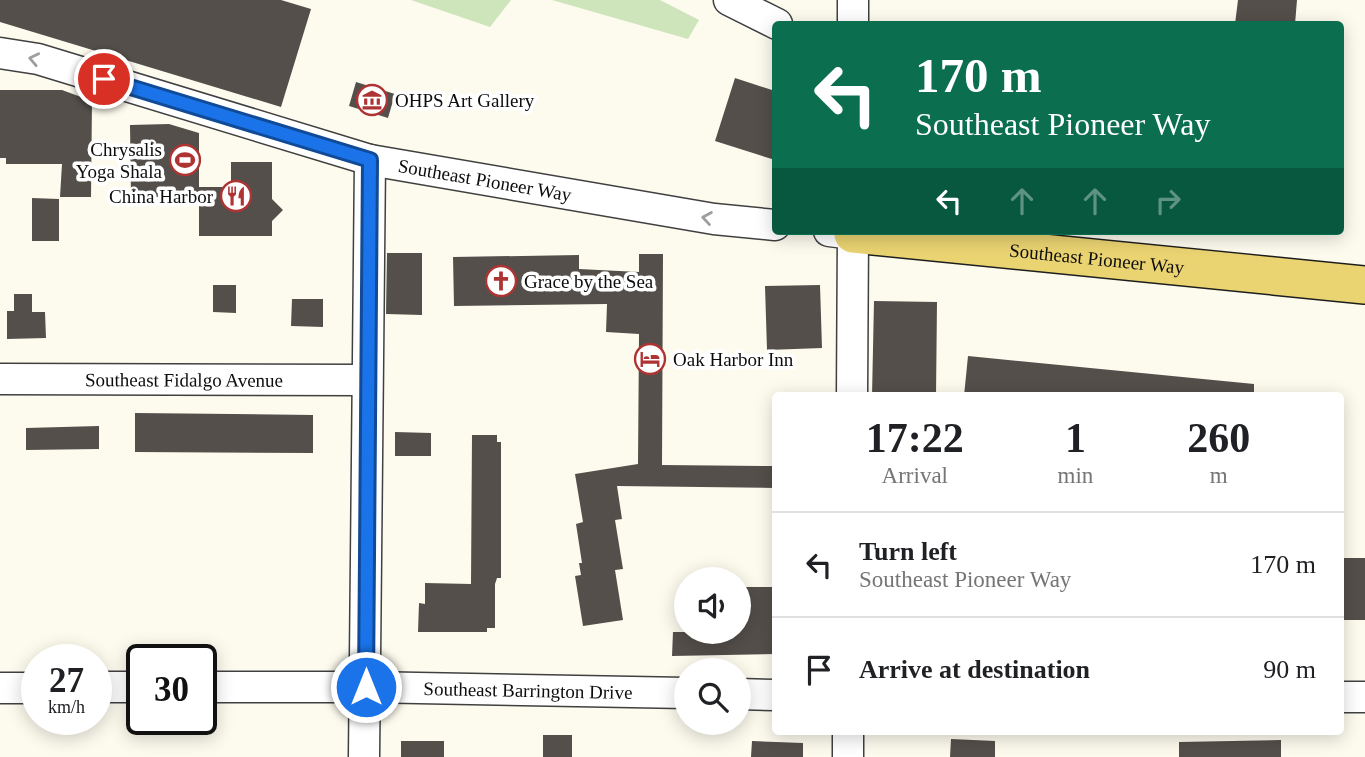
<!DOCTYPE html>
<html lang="en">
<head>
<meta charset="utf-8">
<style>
	body { margin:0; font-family:"Times New Roman",serif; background:#f6f6f6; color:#202124; height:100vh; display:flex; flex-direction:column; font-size:26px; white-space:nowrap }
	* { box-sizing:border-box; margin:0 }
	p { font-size:23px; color:#757577 }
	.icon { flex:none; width:38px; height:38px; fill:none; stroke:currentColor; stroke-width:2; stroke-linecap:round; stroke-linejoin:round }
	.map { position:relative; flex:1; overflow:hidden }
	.details { position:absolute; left:772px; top:392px; width:572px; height:343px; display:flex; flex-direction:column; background:#fff; border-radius:7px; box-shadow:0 4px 18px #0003 }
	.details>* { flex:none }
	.top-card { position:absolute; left:772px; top:21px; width:572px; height:214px; border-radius:7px; box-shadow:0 4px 18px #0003; background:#0b6e4f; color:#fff; overflow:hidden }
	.tools { position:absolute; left:674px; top:567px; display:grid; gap:14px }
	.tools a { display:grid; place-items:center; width:77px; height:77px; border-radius:50%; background:#fff; box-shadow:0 4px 18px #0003; font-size:35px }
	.speed { position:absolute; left:21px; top:644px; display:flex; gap:14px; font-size:35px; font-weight:700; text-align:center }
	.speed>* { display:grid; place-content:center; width:91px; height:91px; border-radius:50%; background:#fff; box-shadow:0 4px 18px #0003; line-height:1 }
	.speed small { font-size:18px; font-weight:400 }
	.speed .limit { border:4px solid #111; border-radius:10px; background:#fff; color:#111 }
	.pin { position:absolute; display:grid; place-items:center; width:60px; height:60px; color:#fff; margin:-30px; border:4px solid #fff; border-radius:50%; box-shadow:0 2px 7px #0007 }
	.me { position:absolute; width:77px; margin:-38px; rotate:0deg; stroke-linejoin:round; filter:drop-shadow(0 0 5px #0008) }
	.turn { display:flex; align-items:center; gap:24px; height:147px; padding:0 28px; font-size:32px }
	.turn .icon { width:91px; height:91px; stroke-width:2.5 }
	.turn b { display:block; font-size:49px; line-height:60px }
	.lanes { display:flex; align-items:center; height:66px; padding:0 28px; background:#0003; justify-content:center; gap:35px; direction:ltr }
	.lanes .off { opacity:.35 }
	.eta { display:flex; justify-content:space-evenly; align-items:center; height:119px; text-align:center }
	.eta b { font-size:42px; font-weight:700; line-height:49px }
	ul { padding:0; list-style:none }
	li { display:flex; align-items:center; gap:21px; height:105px; padding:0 28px; border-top:2px solid #e0e0e0 }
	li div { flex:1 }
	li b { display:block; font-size:26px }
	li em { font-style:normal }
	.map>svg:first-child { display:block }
	.green { fill:#cee4bb }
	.building { fill:#544f4a }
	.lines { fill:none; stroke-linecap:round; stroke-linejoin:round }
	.minor-casing { stroke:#404040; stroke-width:33 }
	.major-casing { stroke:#1e1e1e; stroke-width:40 }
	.minor { stroke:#fff; stroke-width:30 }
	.major { stroke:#ead371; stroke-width:37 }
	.oneway { stroke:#9e9e9e }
	.route-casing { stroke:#114b97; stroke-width:18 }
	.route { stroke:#1a73e8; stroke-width:12 }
	.labels { text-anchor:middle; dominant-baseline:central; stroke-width:7; stroke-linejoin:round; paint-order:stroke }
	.poi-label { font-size:19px; fill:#0d0d0d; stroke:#fff; text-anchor:start }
	.street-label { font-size:19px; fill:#0d0d0d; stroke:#fff }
</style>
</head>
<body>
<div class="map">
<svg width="1365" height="757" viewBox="0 0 1365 757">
	<rect width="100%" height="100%" fill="#fdfbee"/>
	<path class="green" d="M411 0H511L490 27Z
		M552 0H660L699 20 688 39Z"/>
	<path class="building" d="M0 0H281L311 9 281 107 0 22Z
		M1238 0H1297L1295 24H1235Z
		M735 78 775 91V160L715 141Z
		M356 82 395 94 388 118 349 106Z
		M0 90H62L92 101 91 197H60L62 164H6V158H0Z
		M169 124 199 133V187H231V162H272V199L283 210 272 221V236H199V197H131L130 125Z
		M32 198 59 199V241H32Z
		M387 253H422V315L386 314Z
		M639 254H663L662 465 775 466V488L617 486 622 519 615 520 623 569 615 570 623 620 583 626 575 576 581 575 579 563H582L576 524 583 522 575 474 638 464 639 334 606 332 607 304 454 306 453 257 579 255V269L639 272Z
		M213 285H236V313L213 312Z
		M820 285 822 348 767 350 765 286Z
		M14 294H32V312H45L46 338 7 339V311H14Z
		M292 299H323V327L291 326Z
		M874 301 937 302 936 396H872Z
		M968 356 1254 384V396H964Z
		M135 413 313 415V453L135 452Z
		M99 426V449L26 450V428Z
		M395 432 431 433V456H395Z
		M472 435H497V442H501V578H497L495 584V628H487V632H418L419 603 425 604V583L471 584Z
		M1340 558H1365V620H1340Z
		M738 587H775V654L672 656 673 632H738Z
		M543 735H572V757H543Z
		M951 739 995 741V757H950Z
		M1281 740V757H1179V742Z
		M401 741H444V757H401Z
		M752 741 803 743V757H751Z"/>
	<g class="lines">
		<g class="minor-casing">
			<g id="minor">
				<path d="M729 0 777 24"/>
				<path d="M853 0V24"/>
				<path id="s1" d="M0 53 38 59 370 160 714 219 775 225"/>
				<path d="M829 231 853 234"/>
				<path id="s2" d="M0 379 366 380"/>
				<path d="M852 396 853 231"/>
				<path d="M96 687H142"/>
				<path id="s3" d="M201 687H366L686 693"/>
				<path d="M0 688H37"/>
				<path d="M738 694 775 695"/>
				<path d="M1340 697H1365"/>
				<path d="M848 732V757"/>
				<path d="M364 757 370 160"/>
			</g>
		</g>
		<g class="major-casing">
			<g id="major">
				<path id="s4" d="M853 234 1365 285"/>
			</g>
		</g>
		<use href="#minor" class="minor"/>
		<use href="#major" class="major"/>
	</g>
	<defs><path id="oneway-chevron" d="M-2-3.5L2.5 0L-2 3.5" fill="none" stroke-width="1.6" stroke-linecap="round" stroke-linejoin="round" transform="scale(1.75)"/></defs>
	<g class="oneway">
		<use href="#oneway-chevron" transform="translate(34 59) rotate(-168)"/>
		<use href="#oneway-chevron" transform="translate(707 218) rotate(-171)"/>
	</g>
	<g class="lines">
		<g class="route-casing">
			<path id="route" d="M104 79 370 160 366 687"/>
		</g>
		<use href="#route" class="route"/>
	</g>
	<defs>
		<g id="museum-ring" transform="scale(1.575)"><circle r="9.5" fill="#fff" stroke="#ae3433" stroke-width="1.5"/><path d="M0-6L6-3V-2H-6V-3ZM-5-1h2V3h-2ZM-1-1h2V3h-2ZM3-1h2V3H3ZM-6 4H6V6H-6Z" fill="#ae3433"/></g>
		<g id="stadium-ring" transform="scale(1.575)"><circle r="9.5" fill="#fff" stroke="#ae3433" stroke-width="1.5"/><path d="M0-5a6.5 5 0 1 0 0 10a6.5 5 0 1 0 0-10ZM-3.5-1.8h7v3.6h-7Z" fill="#ae3433"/></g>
		<g id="restaurant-ring" transform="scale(1.575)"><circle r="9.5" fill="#fff" stroke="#ae3433" stroke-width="1.5"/><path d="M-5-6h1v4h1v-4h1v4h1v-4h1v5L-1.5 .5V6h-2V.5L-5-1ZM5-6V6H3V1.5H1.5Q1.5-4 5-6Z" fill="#ae3433"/></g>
		<g id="church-ring" transform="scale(1.575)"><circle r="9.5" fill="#fff" stroke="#ae3433" stroke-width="1.5"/><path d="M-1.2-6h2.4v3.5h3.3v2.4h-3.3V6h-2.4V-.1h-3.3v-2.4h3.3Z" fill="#ae3433"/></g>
		<g id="hotel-ring" transform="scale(1.575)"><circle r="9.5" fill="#fff" stroke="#ae3433" stroke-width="1.5"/><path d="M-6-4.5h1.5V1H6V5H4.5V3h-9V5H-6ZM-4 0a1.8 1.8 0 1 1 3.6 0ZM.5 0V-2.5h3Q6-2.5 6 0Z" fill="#ae3433"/></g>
	</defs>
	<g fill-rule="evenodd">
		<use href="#museum-ring" x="372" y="100"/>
		<use href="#stadium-ring" x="185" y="160"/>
		<use href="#restaurant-ring" x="236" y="196"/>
		<use href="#church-ring" x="501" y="281"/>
		<use href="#hotel-ring" x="650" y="359"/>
	</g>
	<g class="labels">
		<g class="poi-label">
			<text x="395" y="100">OHPS Art Gallery</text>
			<text x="162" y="149" text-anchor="end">Chrysalis<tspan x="162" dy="22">Yoga Shala</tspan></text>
			<text x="213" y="196" text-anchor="end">China Harbor</text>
			<text x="524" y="281">Grace by the Sea</text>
			<text x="673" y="359">Oak Harbor Inn</text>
		</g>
		<g class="street-label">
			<text stroke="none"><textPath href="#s1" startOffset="502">Southeast Pioneer Way</textPath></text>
			<text stroke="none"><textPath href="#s4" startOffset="245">Southeast Pioneer Way</textPath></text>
			<text stroke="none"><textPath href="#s2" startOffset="184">Southeast Fidalgo Avenue</textPath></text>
			<text stroke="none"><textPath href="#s3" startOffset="327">Southeast Barrington Drive</textPath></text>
		</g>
	</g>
</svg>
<div class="tools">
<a><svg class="icon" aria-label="sound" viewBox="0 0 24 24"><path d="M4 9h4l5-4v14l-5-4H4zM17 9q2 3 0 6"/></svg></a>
<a><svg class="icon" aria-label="search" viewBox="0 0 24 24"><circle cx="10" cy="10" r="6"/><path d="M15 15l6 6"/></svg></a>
</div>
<div class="speed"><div>27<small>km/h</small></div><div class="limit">30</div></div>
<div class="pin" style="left:104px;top:79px;background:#d93025"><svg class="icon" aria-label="arrive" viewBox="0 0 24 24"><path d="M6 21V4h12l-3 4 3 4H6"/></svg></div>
<svg class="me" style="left:366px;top:687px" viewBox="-20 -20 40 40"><circle r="17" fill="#1a73e8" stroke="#fff" stroke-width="3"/><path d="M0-11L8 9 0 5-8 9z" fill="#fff"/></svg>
<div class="top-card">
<div class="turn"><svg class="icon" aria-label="left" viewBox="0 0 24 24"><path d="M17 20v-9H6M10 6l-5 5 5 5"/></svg><div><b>170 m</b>Southeast Pioneer Way</div></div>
<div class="lanes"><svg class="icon" aria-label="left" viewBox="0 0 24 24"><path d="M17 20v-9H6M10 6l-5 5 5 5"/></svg><svg class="icon off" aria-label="ahead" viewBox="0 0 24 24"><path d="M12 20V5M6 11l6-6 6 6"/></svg><svg class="icon off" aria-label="ahead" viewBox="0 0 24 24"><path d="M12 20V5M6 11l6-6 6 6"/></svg><svg class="icon off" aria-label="right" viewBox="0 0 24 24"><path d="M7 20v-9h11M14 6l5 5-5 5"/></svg></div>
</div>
<section class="details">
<div class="eta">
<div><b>17:22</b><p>Arrival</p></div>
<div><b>1</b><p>min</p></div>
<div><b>260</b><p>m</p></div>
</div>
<ul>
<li><svg class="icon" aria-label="left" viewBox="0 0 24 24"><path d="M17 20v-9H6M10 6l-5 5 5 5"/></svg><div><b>Turn left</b><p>Southeast Pioneer Way</p></div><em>170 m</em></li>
<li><svg class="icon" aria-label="arrive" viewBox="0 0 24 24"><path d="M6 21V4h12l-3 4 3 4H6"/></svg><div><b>Arrive at destination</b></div><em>90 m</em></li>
</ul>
</section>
</div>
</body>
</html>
